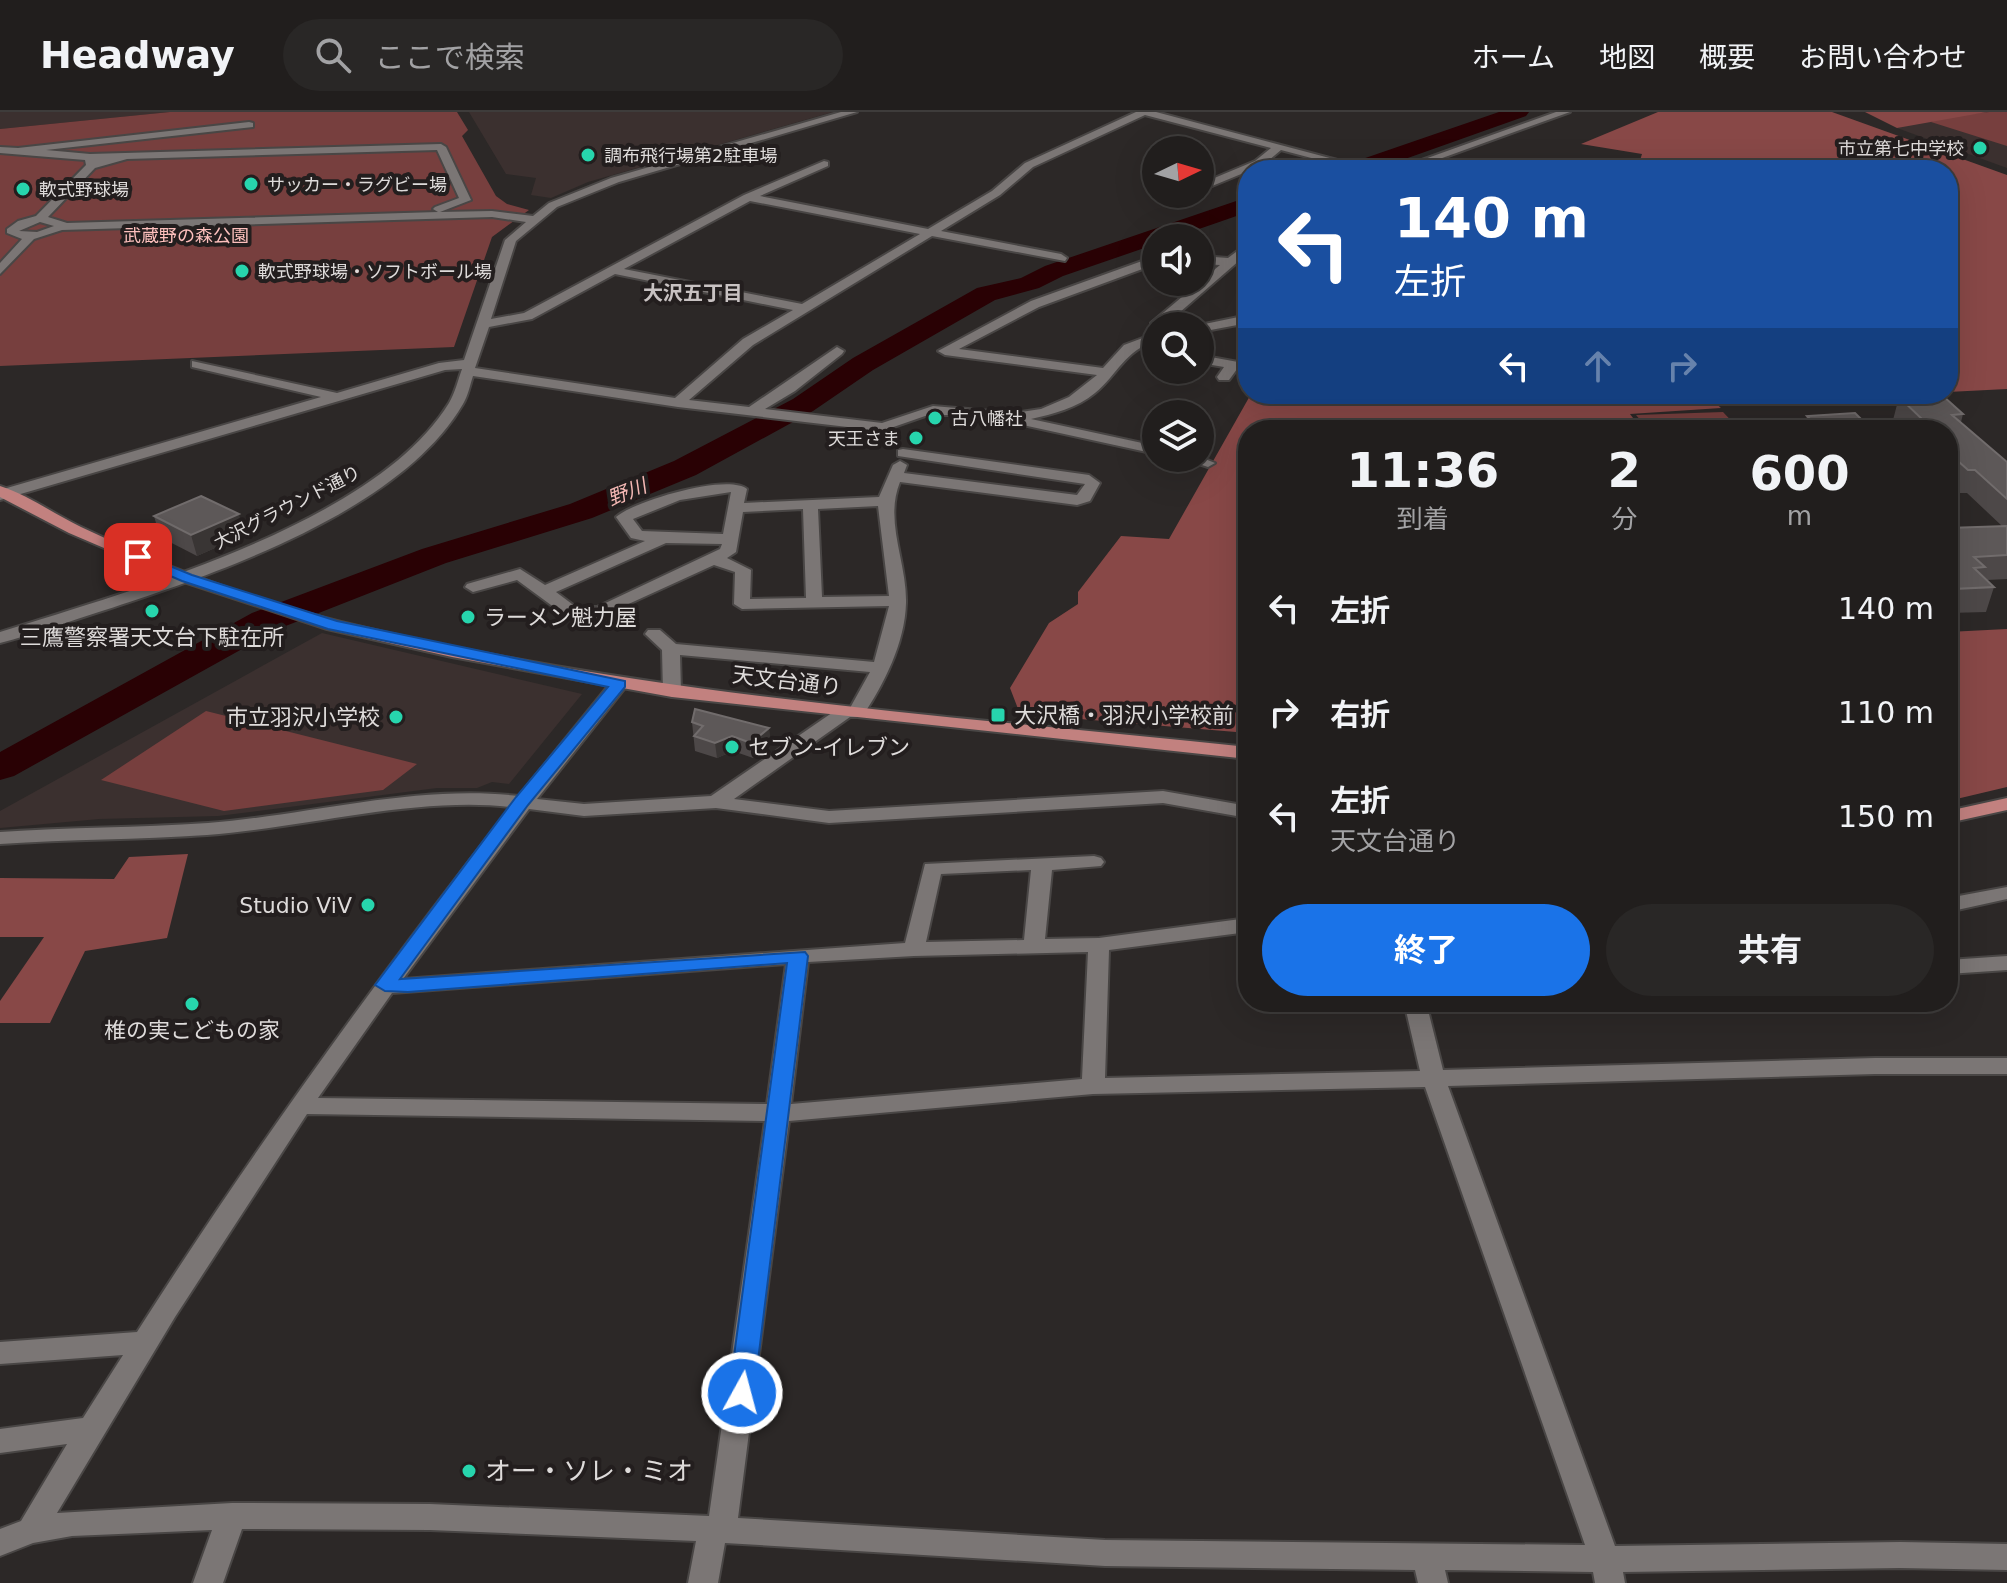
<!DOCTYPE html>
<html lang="ja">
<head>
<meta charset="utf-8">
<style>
	body { margin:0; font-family:"DejaVu Sans","Noto Sans JP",sans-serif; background:#292726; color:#f1f3f6; height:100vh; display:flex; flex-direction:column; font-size:30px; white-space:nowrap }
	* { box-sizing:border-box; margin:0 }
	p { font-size:26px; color:#a2a2a4 }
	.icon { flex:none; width:44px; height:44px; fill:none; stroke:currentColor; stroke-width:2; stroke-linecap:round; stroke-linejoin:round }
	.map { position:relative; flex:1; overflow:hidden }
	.panel { position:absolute; left:1238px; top:308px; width:720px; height:592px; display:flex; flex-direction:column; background:#211e1d; border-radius:32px; box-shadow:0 8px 32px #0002,0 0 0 2px #3e3c3b }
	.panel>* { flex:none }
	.hud { position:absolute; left:1238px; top:48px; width:720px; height:244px; border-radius:32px; box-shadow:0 8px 32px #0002,0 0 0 2px #3e3c3b; background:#1a4fa0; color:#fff; overflow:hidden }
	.needle { width:52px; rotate:85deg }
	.buttons { position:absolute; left:1142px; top:24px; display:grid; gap:16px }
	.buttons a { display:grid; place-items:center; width:72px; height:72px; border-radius:50%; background:#211e1d; box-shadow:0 8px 32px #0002,0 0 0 2px #3e3c3b; font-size:40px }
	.pin { position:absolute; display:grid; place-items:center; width:68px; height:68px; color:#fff; margin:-34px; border-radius:16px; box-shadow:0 4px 12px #0006 }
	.me { position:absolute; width:88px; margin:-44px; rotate:7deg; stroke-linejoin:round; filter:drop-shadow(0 0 6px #0008) }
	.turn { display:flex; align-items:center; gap:28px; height:168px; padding:0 24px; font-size:36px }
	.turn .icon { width:104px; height:104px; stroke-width:2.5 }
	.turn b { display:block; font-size:56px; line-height:68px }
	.lanes { display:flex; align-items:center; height:76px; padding:0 24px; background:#0003; justify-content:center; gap:40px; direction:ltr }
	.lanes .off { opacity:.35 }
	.eta { display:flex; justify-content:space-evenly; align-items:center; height:136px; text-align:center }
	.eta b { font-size:48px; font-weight:700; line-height:56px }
	.primary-button { display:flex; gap:16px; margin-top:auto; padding:16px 24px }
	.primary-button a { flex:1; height:92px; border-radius:48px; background:#1a73e8; color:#fff; font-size:32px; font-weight:700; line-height:92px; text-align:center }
	.primary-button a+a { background:#292726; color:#f1f3f6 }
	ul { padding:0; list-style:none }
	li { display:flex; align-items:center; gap:24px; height:104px; padding:0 24px }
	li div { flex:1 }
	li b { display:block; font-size:30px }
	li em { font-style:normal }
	header { display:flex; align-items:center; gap:48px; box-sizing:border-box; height:112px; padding:0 40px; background:#211e1d; border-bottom:2px solid #3e3c3b }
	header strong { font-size:38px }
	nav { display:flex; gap:44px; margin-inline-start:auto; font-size:28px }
	.search { width:560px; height:72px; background:#292726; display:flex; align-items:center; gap:20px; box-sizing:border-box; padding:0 28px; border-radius:44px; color:#a2a2a4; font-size:30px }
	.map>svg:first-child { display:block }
	.built { fill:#3b302f }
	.green { fill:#773f3e }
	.forest { fill:#884847 }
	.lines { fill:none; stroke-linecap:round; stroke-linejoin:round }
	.river { fill:#290104; fill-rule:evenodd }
	.minor-casing { stroke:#494645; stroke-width:4 }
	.major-casing { stroke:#494645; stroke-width:4 }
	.minor { fill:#7b7675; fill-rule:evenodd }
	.major { fill:#c2817f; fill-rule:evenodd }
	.wall { fill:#4d4848 }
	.shaded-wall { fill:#393534 }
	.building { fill:#5d5858; stroke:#716c6c; stroke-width:2 }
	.route { fill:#1a73e8; stroke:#114b97; stroke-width:2 }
	.poi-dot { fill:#27d5ad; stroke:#231e1e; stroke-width:3 }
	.labels { text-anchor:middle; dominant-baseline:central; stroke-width:8; stroke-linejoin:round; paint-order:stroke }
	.far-poi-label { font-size:18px; fill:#dedbda; stroke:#231e1e; text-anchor:start }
	.far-park-label { font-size:18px; fill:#fdc0bd; stroke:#231e1e }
	.far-street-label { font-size:18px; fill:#dedbda; stroke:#231e1e }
	.far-neighbourhood-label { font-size:20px; font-weight:bold; fill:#c8c2c2; stroke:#231e1e }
	.far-water-label { font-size:20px; font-style:italic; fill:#f4b8b4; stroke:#231e1e }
	.poi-label { font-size:22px; fill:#dedbda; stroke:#231e1e; text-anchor:start }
	.street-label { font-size:22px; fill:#dedbda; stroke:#231e1e }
	.near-poi-label { font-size:26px; fill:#dedbda; stroke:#231e1e; text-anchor:start }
</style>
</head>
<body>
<header>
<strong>Headway</strong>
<div class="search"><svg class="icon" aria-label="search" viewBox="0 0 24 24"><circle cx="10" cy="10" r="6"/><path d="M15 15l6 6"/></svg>ここで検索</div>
<nav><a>ホーム</a><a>地図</a><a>概要</a><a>お問い合わせ</a></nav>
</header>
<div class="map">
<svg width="2007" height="1471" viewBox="0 0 2007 1471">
	<rect width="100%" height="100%" fill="#2c2827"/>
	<path class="built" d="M0 0H171L0 17Z
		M469 0H833L588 70 551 86 531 83 536 66 506 62Z
		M2007 0V56L1897 16 1949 1Z
		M322 521 582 582 509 672 492 670 477 676H437L218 704 99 707 0 716V699Z"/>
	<path class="green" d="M170 0H457L468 18 462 24 496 84 507 92 529 98 492 125 454 235 0 254V17Z
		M1989 0H2007V34L1931 10 1941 5Z
		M1889 44 1890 58 1712 57Z
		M1723 300 1740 318H1649L1636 303Z
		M206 599 417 652 383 678 224 699 101 668Z"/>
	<path class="forest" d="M1658 0H1832L2007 63V277L1948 280V58H1890L1889 44 1712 58H1637L1642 42 1581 32Z
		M1865 0H1987L1897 16Z
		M1251 282H1705L1721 296 1630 302 1642 318H1248V621L1020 602 1010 576 1049 511 1078 492V480L1121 424 1169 427Z
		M1725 282H1911L1735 291Z
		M2007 517V675L1948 689V520Z
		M188 742 167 826 85 839 50 911H0V889L44 825H0V766L114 767 129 745Z"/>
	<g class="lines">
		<path class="river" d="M1499 0H1529L1526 4 1374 58H1342L1345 53Z
			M1248 85V100L1173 126H1156V132L1063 164 1039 176 995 188 873 258 813 299 696 363 592 406 446 451 278 517 14 664 0 668V640L252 501 422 437 570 392 674 349 793 287 853 246 977 176 1021 166 1045 154Z"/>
		<g class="minor-casing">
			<path id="minor" d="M841 0H857L619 70 557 95 516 129 491 207 524 201 744 83 824 49 828 50V54L760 84 928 117 992 79 1025 51 1136 0H1156L1375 58H1357L1281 38 1263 53 1200 79V72L1255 49 1271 36 1145 3 1033 55 1000 83 941 119 1061 142 1067 146 1065 149 932 124 753 233 689 288 749 295 837 235 844 239 842 242 795 279 765 297 882 311 933 294 1015 301 1041 297 1069 285 1097 263 945 243 938 239 1031 189 1156 144V152L1039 195 959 237 1103 256 1124 233 1156 221V229C1125 238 1118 262 1095 281 1077 296 1053 302 1031 307L1156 334V342L1009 310 952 303H928L882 319 678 295 473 264C470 273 468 284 463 292 401 399 216 462 105 498 70 509 35 522 0 531V520C130 479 375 412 449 291 455 281 458 268 462 257L445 258 0 388V378L321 285 192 255V249L337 281 439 251 464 248 505 128 526 110 492 105 62 118 34 127 0 162V151L22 127 7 121V117L18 109 36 104 86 53 85 48 0 41V35L18 36 249 10 253 11V15L46 38 90 42 441 32 446 35 471 88 440 100 492 99 533 104 549 91 611 66ZM437 38 459 86 435 95 433 97 438 100 67 111 48 105 95 56 127 47ZM750 89 920 122 802 192 624 157ZM40 110 54 114 37 120 19 119ZM615 162 793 198 743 227 675 286 475 256 489 215 532 207Z
				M1556 0H1570L1409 58H1394Z
				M1248 131V141L1164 214 1151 217V211L1220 153 1200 152V144L1228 146Z
				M1248 203V211L1200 220V214H1195Z
				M1200 243 1238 250 1240 253 1229 268H1219L1217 265 1224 255 1200 251Z
				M903 337 1089 363 1100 371 1090 389 1077 393 900 370C884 409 907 450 906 491 905 531 884 572 862 605H850L734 687 829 699 1163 679 1248 694V706L1163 691 829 711 716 696 584 704 529 697 403 867 905 831 925 752 1094 744 1101 746 1104 750 1101 754 1052 758 1045 827 1099 826 1248 806V820L1109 838 1105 966 1420 959 1404 890H1426L1443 958 1875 946H2007V962H1875L1448 974 1615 1434 1900 1430 2007 1432V1458L1900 1456 1623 1460 1625 1471H1595L1593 1460 1445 1458 1448 1471H1418L1415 1458 1105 1454 725 1431 718 1471H688L696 1429 430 1418 242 1417 223 1471H193L212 1418 72 1424 33 1431 0 1444V1417L21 1409 67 1332 0 1341V1317L83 1306 123 1243 0 1252V1230L137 1220C253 1038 378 865 511 695 416 684 304 716 207 723 138 728 69 727 0 732V720C69 715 139 716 208 711 311 703 416 672 519 684L613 568 619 567 628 572 537 687 584 692 711 684 839 596H850L870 560 680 543 681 580 672 585 663 580 662 538 645 522 648 518H660L676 532 874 550 889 494 742 497 734 492 735 460 714 453 600 505 566 504 517 468 473 480 465 475 467 472 520 457 545 473 645 429 631 426 616 405C634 389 728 361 747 377L744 391 879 385 893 353 900 349 907 353 904 361 1077 383 1085 372 898 344V338ZM731 380 723 422 642 419 633 407 680 388ZM878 394 889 484 822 485 818 397ZM803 397 806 486 750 487 751 458 727 446 736 440 743 400ZM666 431 722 432 720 437 597 495H576L556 480ZM1031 758 1024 828 926 830 941 762ZM1088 840 1082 967 791 992 808 850 914 844ZM786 852 767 992 318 986 392 881ZM1425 975 1585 1433 1105 1428 738 1406 789 1009 1093 982ZM307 1002 765 1009 709 1404 430 1392 232 1391 57 1401 175 1205Z
				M1200 345 1215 351 1208 355 1181 346Z
				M2007 775V787L1948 800V786Z
				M2007 844V858L1948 862V848Z"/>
		</g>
		<g class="major-casing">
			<path id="major" d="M0 374C28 383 54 402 81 415 163 454 252 488 341 510 638 583 945 603 1248 635V647L672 585 452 545 327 517 181 469 69 421 0 385Z
				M2007 686V698L1948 711V699Z"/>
		</g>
		<use href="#minor" class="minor"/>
		<use href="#major" class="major"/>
	</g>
	<path class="wall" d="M1899 285 1963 302 1961 310 2007 350V467L1987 468 1994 475 1986 500 1949 501 1948 504V416L2002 414 1967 381H1960L1948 370V318H1903L1893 308Z
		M1807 304 1872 318H1803Z
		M154 404 244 423 197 444 160 425Z
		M692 610 769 616 770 631 753 646 733 639 717 646 695 639Z"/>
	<path class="shaded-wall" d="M239 402 244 423 197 444 191 423Z
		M769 616 770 631 753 646 751 631Z
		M732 624 733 639 717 646 715 631Z"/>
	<path class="building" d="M1943 284 1963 302 1952 303 2007 350V387L1975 358H1968L1948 340V318H1923L1914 309H1924L1899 285Z
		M1855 301 1872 318H1821L1807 304Z
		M201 384 239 402 191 423 154 404Z
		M2007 414V443L1974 445 1985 455 1974 456 1994 475 1954 477 1956 479H1948V416Z
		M695 597 769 616 751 631 732 624 715 631 694 624 703 614 692 610Z"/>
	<path class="route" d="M138 441 192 463 337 509 625 569V575L528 693 400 867 805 840 808 844 754 1281 750 1289 742 1292 733 1289 729 1281 787 851 408 880 385 879 375 873 516 685 608 575 328 517 182 469 133 448 131 445Z"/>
	<g class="poi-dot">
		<circle cx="1980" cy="36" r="8"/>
		<circle cx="588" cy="43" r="8"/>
		<circle cx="251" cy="72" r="8"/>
		<circle cx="23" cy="77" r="8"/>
		<circle cx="242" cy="159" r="8"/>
		<circle cx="935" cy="306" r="8"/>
		<circle cx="916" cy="326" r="8"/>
		<circle cx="152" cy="499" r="8"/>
		<circle cx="468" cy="505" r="8"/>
		<rect x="990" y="595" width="16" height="16" rx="4"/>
		<circle cx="396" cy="605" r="8"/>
		<circle cx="732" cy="635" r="8"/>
		<circle cx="368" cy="793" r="8"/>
		<circle cx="192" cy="892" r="8"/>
		<circle cx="469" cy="1359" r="8"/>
	</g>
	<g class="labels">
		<g class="far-poi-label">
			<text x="1964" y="36" text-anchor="end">市立第七中学校</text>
			<text x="604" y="43">調布飛行場第2駐車場</text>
			<text x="267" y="72">サッカー・ラグビー場</text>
			<text x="39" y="77">軟式野球場</text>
			<text x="258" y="159">軟式野球場・ソフトボール場</text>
			<text x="951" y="306">古八幡社</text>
			<text x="900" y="326" text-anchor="end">天王さま</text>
		</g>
		<g class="far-park-label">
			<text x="186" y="123">武蔵野の森公園</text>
		</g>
		<g class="far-street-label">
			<text transform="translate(287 395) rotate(-27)">大沢グラウンド通り</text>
		</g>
		<g class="far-neighbourhood-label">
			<text x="693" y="181">大沢五丁目</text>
		</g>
		<g class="far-water-label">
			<text transform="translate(627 380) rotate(-22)">野川</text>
		</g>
		<g class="poi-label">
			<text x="484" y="505">ラーメン魁力屋</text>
			<text x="152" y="525" text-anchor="middle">三鷹警察署天文台下駐在所</text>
			<text x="1014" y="603">大沢橋・羽沢小学校前</text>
			<text x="380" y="605" text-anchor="end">市立羽沢小学校</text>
			<text x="748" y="635">セブン-イレブン</text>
			<text x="352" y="793" text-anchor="end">Studio ViV</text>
			<text x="192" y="918" text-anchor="middle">椎の実こどもの家</text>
		</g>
		<g class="street-label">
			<text transform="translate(787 569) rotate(7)">天文台通り</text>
		</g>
		<g class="near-poi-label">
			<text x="485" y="1359">オー・ソレ・ミオ</text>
		</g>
	</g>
</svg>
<div class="buttons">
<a><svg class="needle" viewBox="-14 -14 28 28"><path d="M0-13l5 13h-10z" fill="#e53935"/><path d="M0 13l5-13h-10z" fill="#a2a2a4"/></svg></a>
<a><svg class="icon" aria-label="sound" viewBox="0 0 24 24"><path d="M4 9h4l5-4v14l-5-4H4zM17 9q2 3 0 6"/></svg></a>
<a><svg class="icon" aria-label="search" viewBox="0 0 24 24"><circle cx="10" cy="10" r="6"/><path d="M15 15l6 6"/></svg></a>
<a><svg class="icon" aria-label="layers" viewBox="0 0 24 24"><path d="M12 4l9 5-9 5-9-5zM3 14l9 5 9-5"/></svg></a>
</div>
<div class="pin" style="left:138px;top:445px;background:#d93025"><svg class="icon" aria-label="arrive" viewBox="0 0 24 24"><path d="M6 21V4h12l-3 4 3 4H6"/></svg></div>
<svg class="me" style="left:742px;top:1281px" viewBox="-20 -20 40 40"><circle r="17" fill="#1a73e8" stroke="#fff" stroke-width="3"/><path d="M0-11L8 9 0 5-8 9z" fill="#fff"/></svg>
<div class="hud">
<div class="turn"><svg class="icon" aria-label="left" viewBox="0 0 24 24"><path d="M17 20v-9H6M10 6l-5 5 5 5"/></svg><div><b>140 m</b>左折</div></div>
<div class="lanes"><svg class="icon" aria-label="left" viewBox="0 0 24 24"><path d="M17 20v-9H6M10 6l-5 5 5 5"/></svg><svg class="icon off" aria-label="ahead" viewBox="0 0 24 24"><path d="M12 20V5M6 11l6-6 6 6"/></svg><svg class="icon off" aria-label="right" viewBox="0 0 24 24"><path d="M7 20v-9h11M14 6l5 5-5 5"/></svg></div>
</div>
<section class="panel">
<div class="eta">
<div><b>11:36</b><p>到着</p></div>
<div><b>2</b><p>分</p></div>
<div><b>600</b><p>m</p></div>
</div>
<ul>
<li><svg class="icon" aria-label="left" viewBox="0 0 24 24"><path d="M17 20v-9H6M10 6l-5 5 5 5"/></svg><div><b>左折</b></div><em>140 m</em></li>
<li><svg class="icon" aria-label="right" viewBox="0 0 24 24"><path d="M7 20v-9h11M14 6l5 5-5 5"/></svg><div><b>右折</b></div><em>110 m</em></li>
<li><svg class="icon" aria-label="left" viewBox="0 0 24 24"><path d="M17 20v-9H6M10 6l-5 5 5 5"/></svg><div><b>左折</b><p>天文台通り</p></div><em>150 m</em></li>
</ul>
<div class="primary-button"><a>終了</a><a>共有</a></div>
</section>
</div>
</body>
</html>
